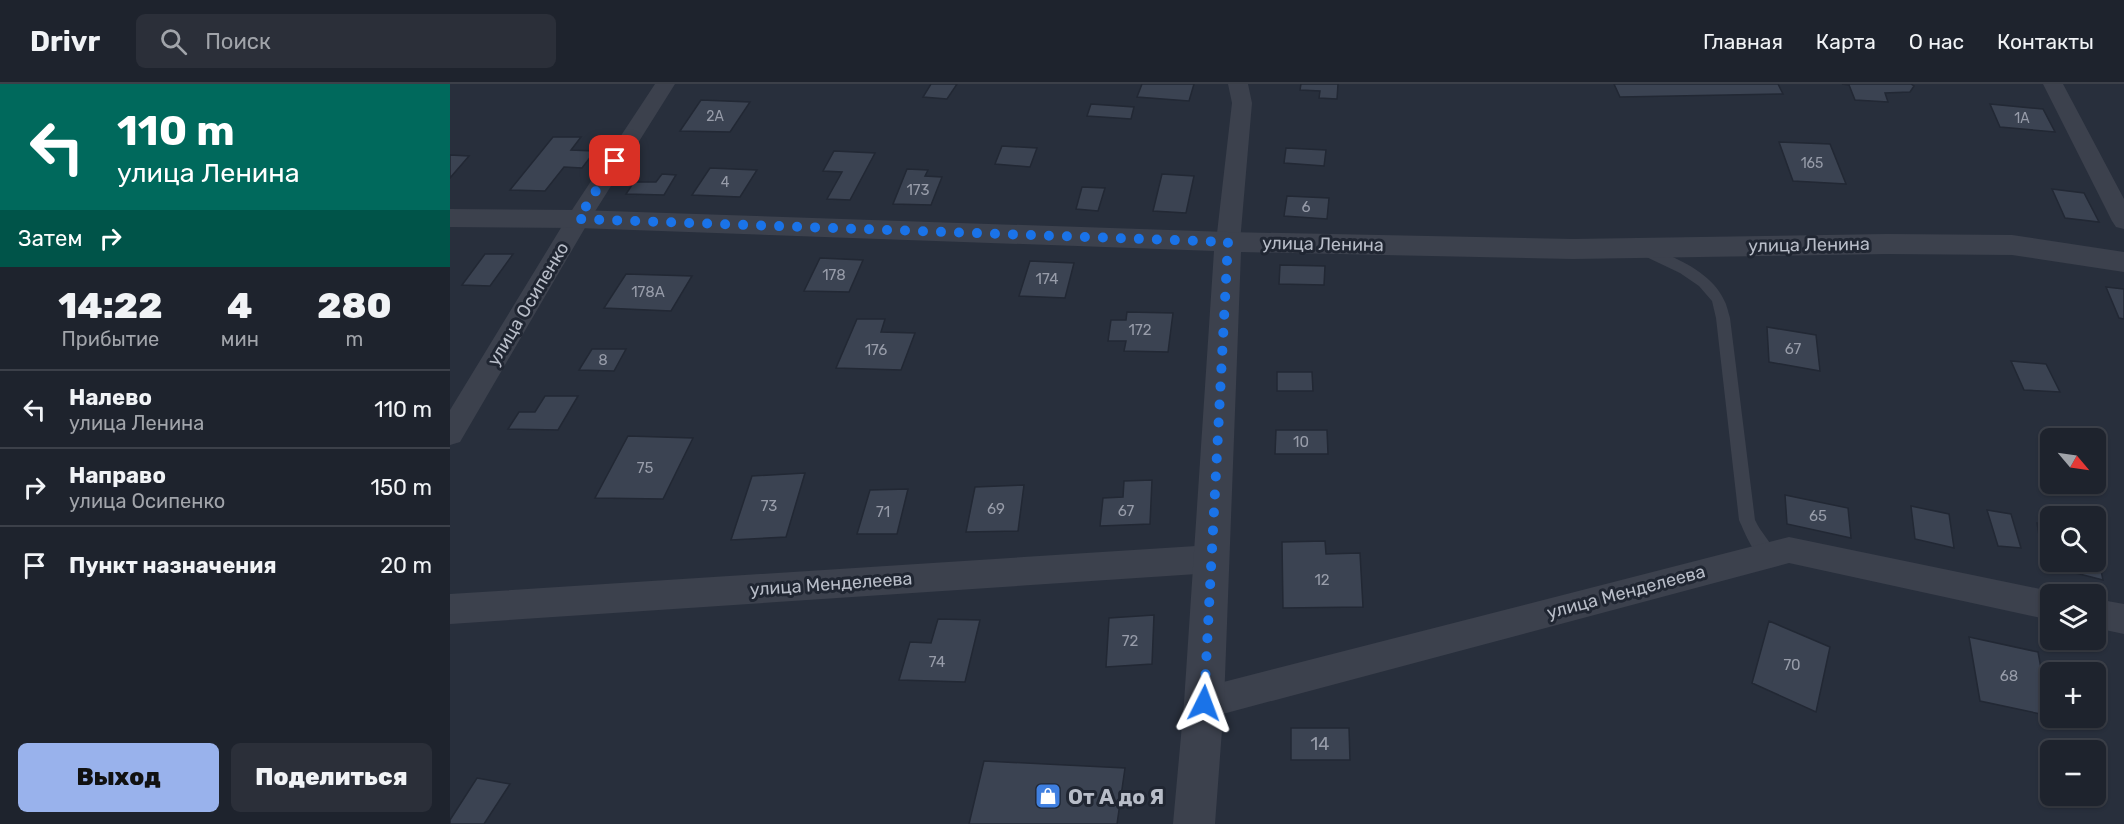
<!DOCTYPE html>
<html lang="ru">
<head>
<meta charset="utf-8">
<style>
	body { margin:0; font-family:Rubik,sans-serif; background:#2b2f39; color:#f1f3f6; height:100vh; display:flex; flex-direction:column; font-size:22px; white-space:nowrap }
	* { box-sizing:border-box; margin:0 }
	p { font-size:20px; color:#a1a4aa }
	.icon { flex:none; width:33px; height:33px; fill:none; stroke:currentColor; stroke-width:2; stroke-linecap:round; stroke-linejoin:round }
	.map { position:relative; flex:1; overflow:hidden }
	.details { display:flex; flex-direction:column; background:#1e232d; width:450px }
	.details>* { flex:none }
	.banner { background:#00695c; color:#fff; overflow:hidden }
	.needle { width:39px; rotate:119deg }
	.buttons { position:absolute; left:1590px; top:344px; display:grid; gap:12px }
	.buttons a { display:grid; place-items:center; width:66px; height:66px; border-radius:9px; background:#1e232d; box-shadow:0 2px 4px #0004,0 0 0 2px #3c4049; font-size:30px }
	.pin { position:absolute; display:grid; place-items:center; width:51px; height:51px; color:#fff; margin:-26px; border-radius:12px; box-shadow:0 3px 9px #0006 }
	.me { position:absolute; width:66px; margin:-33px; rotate:3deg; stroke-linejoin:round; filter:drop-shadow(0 0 4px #0008) }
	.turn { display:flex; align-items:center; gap:21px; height:126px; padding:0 18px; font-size:27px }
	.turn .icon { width:78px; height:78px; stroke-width:2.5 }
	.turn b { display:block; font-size:42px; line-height:51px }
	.then { display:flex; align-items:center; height:57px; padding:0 18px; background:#0003; gap:12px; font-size:22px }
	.eta { display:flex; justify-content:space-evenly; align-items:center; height:102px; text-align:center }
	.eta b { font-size:36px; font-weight:800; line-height:42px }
	.action { display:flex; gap:12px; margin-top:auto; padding:12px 18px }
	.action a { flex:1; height:69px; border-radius:9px; background:#99b2ec; color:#111; font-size:24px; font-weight:800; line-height:69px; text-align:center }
	.action a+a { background:#2b2f39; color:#f1f3f6 }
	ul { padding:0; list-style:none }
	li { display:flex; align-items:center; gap:18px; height:78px; padding:0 18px; border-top:2px solid #3c4049 }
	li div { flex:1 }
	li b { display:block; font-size:22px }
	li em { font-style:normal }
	header { display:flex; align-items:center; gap:36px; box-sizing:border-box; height:84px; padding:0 30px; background:#1e232d; border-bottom:2px solid #3c4049 }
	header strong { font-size:28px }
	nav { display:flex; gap:33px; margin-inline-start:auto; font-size:21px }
	.search { width:420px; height:54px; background:#2b2f39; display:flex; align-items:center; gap:15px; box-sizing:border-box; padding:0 21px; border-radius:9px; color:#a1a4aa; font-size:22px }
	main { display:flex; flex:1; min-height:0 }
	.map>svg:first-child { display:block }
	.building { fill:#3b4352; stroke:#222834; stroke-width:1.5 }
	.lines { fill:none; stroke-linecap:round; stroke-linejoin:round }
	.service { fill:#3c414d; fill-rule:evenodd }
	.minor { fill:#3c414d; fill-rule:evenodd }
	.tertiary { fill:#3c414d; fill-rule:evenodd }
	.route { stroke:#1a73e8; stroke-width:10; stroke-dasharray:0 18 }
	.labels { text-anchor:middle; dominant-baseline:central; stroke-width:6; stroke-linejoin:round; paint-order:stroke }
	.far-number-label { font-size:14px; fill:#979ca9 }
	.number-label { font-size:15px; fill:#979ca9 }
	.street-label { font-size:18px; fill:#b8bdc8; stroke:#202632 }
	.near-number-label { font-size:18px; fill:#979ca9 }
	.near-poi-label { font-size:21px; font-weight:bold; fill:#b8bdc8; stroke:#202632; text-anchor:start }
</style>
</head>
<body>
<header>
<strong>Drivr</strong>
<div class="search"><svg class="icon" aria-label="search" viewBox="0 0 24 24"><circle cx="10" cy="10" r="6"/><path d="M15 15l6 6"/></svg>Поиск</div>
<nav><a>Главная</a><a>Карта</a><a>О нас</a><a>Контакты</a></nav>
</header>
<main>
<section class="details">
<div class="banner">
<div class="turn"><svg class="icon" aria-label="left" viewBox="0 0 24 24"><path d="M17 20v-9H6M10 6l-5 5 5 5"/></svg><div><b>110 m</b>улица Ленина</div></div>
<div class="then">Затем<svg class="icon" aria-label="right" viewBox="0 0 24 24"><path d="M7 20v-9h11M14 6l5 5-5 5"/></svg></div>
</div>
<div class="eta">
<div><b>14:22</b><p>Прибытие</p></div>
<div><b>4</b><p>мин</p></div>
<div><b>280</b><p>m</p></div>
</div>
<ul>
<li><svg class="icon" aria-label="left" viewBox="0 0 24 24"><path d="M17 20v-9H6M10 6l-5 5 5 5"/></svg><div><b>Налево</b><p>улица Ленина</p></div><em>110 m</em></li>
<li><svg class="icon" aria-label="right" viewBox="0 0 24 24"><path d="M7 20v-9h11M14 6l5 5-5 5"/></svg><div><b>Направо</b><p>улица Осипенко</p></div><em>150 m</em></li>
<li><svg class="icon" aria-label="arrive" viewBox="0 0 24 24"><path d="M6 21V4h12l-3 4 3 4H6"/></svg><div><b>Пункт назначения</b></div><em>20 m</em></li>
</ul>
<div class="action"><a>Выход</a><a>Поделиться</a></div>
</section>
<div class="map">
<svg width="1674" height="740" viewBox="0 0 1674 740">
	<rect width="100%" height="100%" fill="#282f3c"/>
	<path class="building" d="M481 0H507L497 15 473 13Z
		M692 0H744L739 17 687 13Z
		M851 0H888L887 15 869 14 870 7 850 6Z
		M1164 0H1328L1333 10 1170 13Z
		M1461 0 1464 2 1460 8 1435 9 1438 18 1405 16 1399 1 1392 0Z
		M251 16 300 18 280 48 230 47Z
		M641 20 684 23 681 35 637 32Z
		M1540 20 1593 25 1605 48 1550 43Z
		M103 53H131L121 66 145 67 132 84 114 83 95 107 60 106Z
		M1329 58 1380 60 1396 100 1343 97Z
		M552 62 587 64 580 83 545 80Z
		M836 64 876 66 874 82 834 79Z
		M384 67 425 69 400 116 377 115 392 88 373 87Z
		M0 71 19 72 0 94Z
		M260 84 307 86 290 113 242 111Z
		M457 85 478 86 475 92 492 93 481 121 443 120Z
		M212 90 226 91 214 111 176 110 184 98H206Z
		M712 90 744 92 736 129 703 127Z
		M632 103 655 104 648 127 626 125Z
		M1602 105 1634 109 1649 138 1615 134Z
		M837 112 879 114 877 135 834 132Z
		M35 170H63L40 202 12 201Z
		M370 174 413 176 399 208 354 207Z
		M580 177 624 179 615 214 569 212Z
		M830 181 875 182 874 201 829 200Z
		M176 190 242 192 221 227 154 224Z
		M1656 203 1674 205V235L1669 234Z
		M677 228 723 229 718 268 674 267 676 257H658L661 236H676Z
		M407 235H435L431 248 465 249 451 286 386 284Z
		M1317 243 1366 251 1370 287 1319 278Z
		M142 265H176L164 287 129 286Z
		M1561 277 1596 280 1610 308 1574 306Z
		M827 288H862L863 307H827Z
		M95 312H128L108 346 58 345 69 328H85Z
		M826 346H877L878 370H825Z
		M178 352 243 354 213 415 145 414Z
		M355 389 336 453 281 456 302 392Z
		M702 396 700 440 650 442 653 414 673 413 674 397Z
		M574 401 568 447 516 448 525 403Z
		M458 405 447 450H407L420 406Z
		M1335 411 1398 424 1401 454 1337 440Z
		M1461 422 1499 430 1504 464 1465 455Z
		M1537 426 1561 430 1571 464 1548 462Z
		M1587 439 1600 443V477H1646V462L1653 496 1594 481Z
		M875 457 876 470 910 469 913 523 833 524 832 458Z
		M704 531 702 580 656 583 659 534Z
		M488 535 530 536 515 598 449 596 460 558 481 559Z
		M1319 537 1380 563 1366 628 1302 599Z
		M1519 553 1588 568 1600 632 1530 617Z
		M841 644H899L900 676H841Z
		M534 677 675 684 667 740H519Z
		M27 694 60 700 34 740H0V736Z"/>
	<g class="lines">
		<path class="service" d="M1192 162C1220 170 1261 187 1274 216 1277 221 1278 228 1280 234L1305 436C1311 449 1321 458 1327 471L1325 476 1319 478C1303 472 1296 451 1289 436L1266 234 1262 217 1249 202 1230 189 1188 169 1186 166Z"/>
		<path class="minor" d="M205 0H225L139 137 10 358 0 361V326L120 129Z
			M778 0H798L802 19 790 158 786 164 778 166 770 164 766 158 782 19Z
			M1593 0H1613L1674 115V145L1666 143 1662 137Z
			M1339 453 1600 507 1607 510H1600V536L1339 479 754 635 742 631 737 619 742 607 754 603Z
			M762 461 773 465 777 475 773 485 762 489 0 540V510Z
			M1646 515 1674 520V550L1646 544Z"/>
		<path class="tertiary" d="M0 125 128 126 778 148 1123 155 1437 150 1562 151 1674 168V188L1562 171 1437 170 1123 175 791 168 774 619 765 740H723L734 619 764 167 128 144 0 143Z"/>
	</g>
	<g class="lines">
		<path class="route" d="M165 77 128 135 778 158 754 619"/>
	</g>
	<defs>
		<g id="shop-square" transform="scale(1.35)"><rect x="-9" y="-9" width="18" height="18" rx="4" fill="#3f7fe0" stroke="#202632"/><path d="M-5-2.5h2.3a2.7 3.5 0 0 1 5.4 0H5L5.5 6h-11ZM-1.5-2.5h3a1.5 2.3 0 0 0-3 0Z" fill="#fff"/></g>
	</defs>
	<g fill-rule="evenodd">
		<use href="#shop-square" x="598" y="712"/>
	</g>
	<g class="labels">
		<g class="far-number-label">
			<text x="265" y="32">2А</text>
			<text x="1572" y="34">1А</text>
			<text x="1362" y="79">165</text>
			<text x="275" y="98">4</text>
		</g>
		<g class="number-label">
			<text x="468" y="106">173</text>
			<text x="856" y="123">6</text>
			<text x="384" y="191">178</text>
			<text x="597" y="195">174</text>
			<text x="198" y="208">178А</text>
			<text x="690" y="246">172</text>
			<text x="1343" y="265">67</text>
			<text x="426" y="266">176</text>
			<text x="153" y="276">8</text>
			<text x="851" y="358">10</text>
			<text x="195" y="384">75</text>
			<text x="319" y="422">73</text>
			<text x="546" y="425">69</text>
			<text x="676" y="427">67</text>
			<text x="433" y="428">71</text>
			<text x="1368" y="432">65</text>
			<text x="872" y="496">12</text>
			<text x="680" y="557">72</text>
			<text x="487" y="578">74</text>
			<text x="1342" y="581">70</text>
			<text x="1559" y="592">68</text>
		</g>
		<g class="street-label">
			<text transform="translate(873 160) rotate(1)">улица Ленина</text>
			<text transform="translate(1359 161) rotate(-1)">улица Ленина</text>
			<text transform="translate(78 220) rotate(-59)">улица Осипенко</text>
			<text transform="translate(381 500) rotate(-4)">улица Менделеева</text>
			<text transform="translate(1176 508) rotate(-15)">улица Менделеева</text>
		</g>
		<g class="near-number-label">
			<text x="870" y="660">14</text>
		</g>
		<g class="near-poi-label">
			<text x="618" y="712">От А до Я</text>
		</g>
	</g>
</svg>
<div class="buttons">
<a><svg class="needle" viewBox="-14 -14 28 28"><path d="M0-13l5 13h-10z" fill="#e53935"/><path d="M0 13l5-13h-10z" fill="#a1a4aa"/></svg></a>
<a><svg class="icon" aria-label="search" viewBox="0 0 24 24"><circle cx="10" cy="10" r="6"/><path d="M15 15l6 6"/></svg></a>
<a><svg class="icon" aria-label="layers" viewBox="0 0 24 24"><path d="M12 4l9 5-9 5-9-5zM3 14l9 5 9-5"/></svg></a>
<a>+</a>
<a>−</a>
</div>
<div class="pin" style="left:165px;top:77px;background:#d93025"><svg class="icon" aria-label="arrive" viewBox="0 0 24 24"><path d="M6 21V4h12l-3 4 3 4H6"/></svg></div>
<svg class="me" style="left:754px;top:619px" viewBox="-20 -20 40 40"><path d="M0-17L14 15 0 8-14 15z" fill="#1a73e8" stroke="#fff" stroke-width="4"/></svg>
</div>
</main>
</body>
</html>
